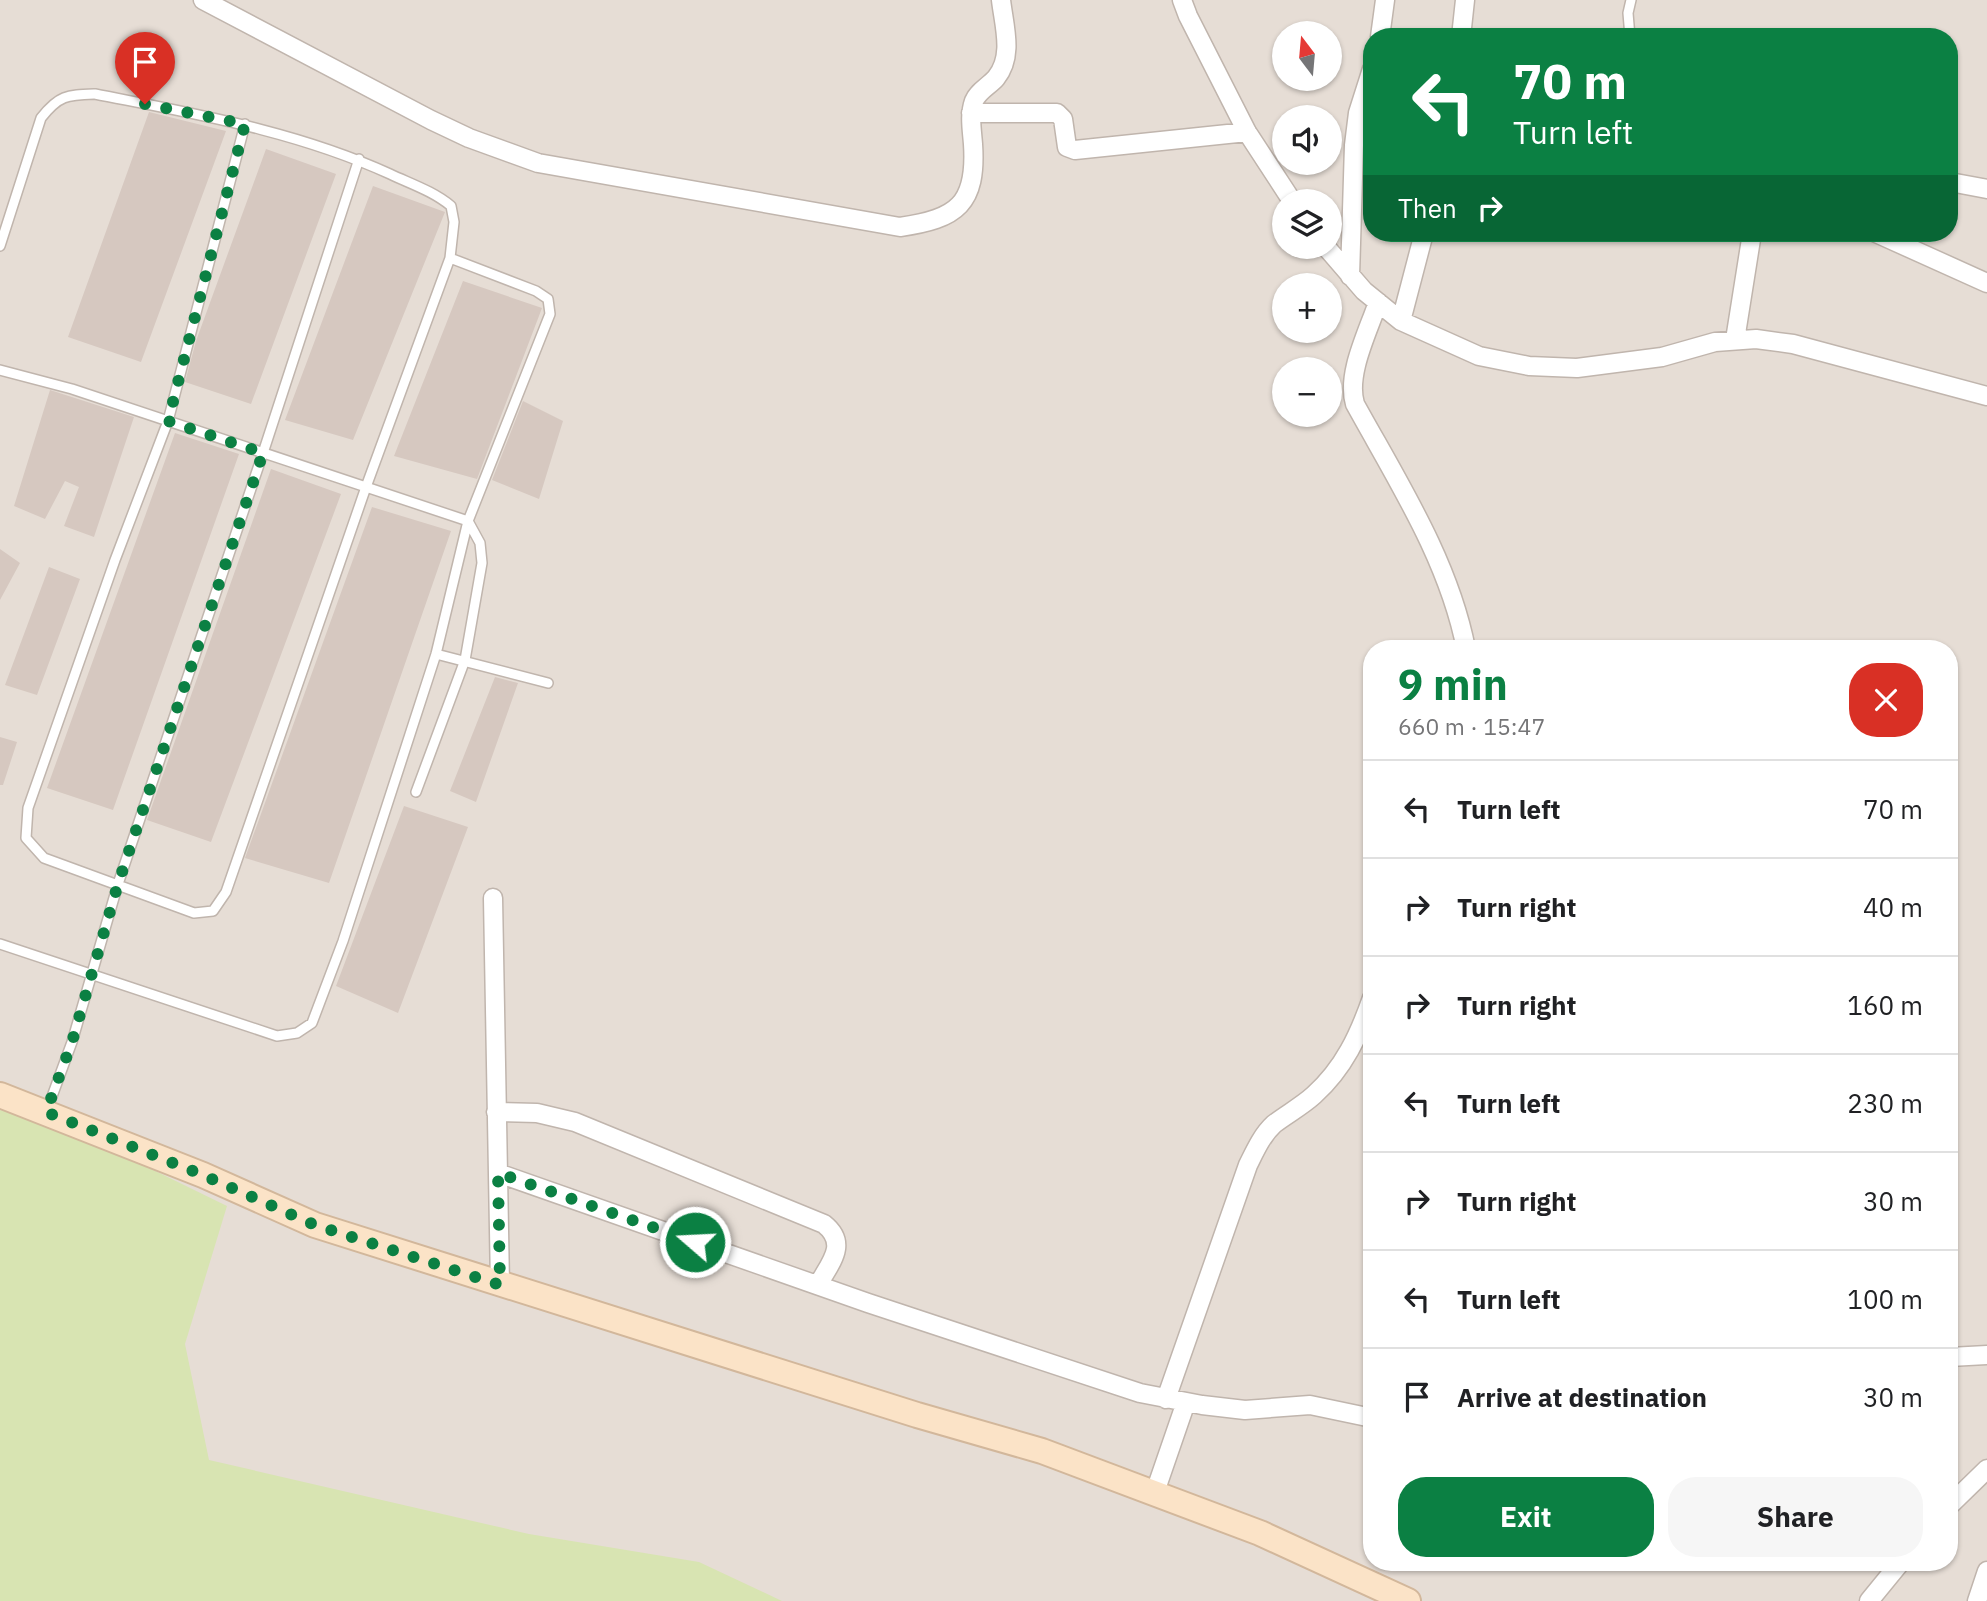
<!DOCTYPE html>
<html lang="en">
<head>
<meta charset="utf-8">
<style>
	body { margin:0; font-family:"IBM Plex Sans",sans-serif; background:#f6f6f6; color:#202124; height:100vh; display:flex; flex-direction:column; font-size:26px; white-space:nowrap }
	* { box-sizing:border-box; margin:0 }
	p { font-size:23px; color:#757577 }
	.icon { flex:none; width:38px; height:38px; fill:none; stroke:currentColor; stroke-width:2; stroke-linecap:round; stroke-linejoin:round }
	.map { position:relative; flex:1; overflow:hidden }
	.side { position:absolute; left:1363px; top:640px; width:595px; height:931px; display:flex; flex-direction:column; background:#fff; border-radius:28px; box-shadow:0 2px 5px #0004 }
	.side>* { flex:none }
	.guide { position:absolute; left:1363px; top:28px; width:595px; height:214px; border-radius:28px; box-shadow:0 2px 5px #0004; background:#0b8043; color:#fff; overflow:hidden }
	.needle { width:46px; rotate:344deg }
	.tools { position:absolute; left:1272px; top:21px; display:grid; gap:14px }
	.tools a { display:grid; place-items:center; width:70px; height:70px; border-radius:50%; background:#fff; box-shadow:0 2px 5px #0004; font-size:35px }
	.pin { position:absolute; display:grid; place-items:center; width:60px; height:60px; color:#fff; margin:-72px -30px; border-radius:50% 50% 50% 0; rotate:-45deg; box-shadow:0 0 7px #0007 }
	.pin .icon { rotate:45deg }
	.me { position:absolute; width:77px; margin:-38px; rotate:289deg; stroke-linejoin:round; filter:drop-shadow(0 0 5px #0008) }
	.turn { display:flex; align-items:center; gap:24px; height:147px; padding:0 35px; font-size:32px }
	.turn .icon { width:91px; height:91px; stroke-width:2.5 }
	.turn b { display:block; font-size:49px; line-height:60px }
	.then { display:flex; align-items:center; height:66px; padding:0 35px; background:#0003; gap:14px; font-size:26px }
	.round { display:grid; place-items:center; flex:none; width:74px; height:74px; border-radius:28px; background:#f6f6f6 }
	.head { display:flex; align-items:center; justify-content:space-between; height:119px; padding:0 35px }
	h1 { font-size:42px; font-weight:700; line-height:52px; color:#0b8043 }
	.cta { display:flex; gap:14px; margin-top:auto; padding:14px 35px }
	.cta a { flex:1; height:80px; border-radius:28px; background:#0b8043; color:#fff; font-size:28px; font-weight:700; line-height:80px; text-align:center }
	.cta a+a { background:#f6f6f6; color:#202124 }
	ul { padding:0; list-style:none }
	li { display:flex; align-items:center; gap:21px; height:98px; padding:0 35px; border-top:2px solid #e0e0e0 }
	li div { flex:1 }
	li b { display:block; font-size:26px }
	li em { font-style:normal }
	.map>svg:first-child { display:block }
	.residential { fill:#e6ddd5; fill-rule:evenodd }
	.green { fill:#d8e4b2 }
	.building { fill:#d6c8c0 }
	.lines { fill:none; stroke-linecap:round; stroke-linejoin:round }
	.lane-casing { stroke:#c0b5ad; stroke-width:12 }
	.street-casing { stroke:#c0b5ad; stroke-width:21 }
	.secondary-casing { stroke:#d2b79b; stroke-width:28 }
	.lane { stroke:#fff; stroke-width:9 }
	.street { stroke:#fff; stroke-width:18 }
	.secondary { stroke:#fbe3c7; stroke-width:24 }
	.route { stroke:#0b8043; stroke-width:12; stroke-dasharray:0 21.6 }
</style>
</head>
<body>
<div class="map">
<svg width="1987" height="1601" viewBox="0 0 1987 1601">
	<rect width="100%" height="100%" fill="#f2ece6"/>
	<path class="residential" d="M0 0H1987V1601H0ZM1284 33H1330V79H1284ZM1372 37H1950V233H1372ZM1284 117H1330V163H1284ZM1284 201H1330V247H1284ZM1284 285H1330V331H1284ZM1284 369H1330V415H1284ZM1372 649H1950V1563H1372Z"/>
	<path class="green" d="M0 1110 59 1124 227 1206 185 1344 209 1460 529 1534 699 1562 782 1601H0Z"/>
	<path class="building" d="M149 112 226 131 141 362 68 337Z
		M266 149 336 174 251 404 185 382 196 341Z
		M373 186 445 212 353 440 285 420Z
		M463 281 542 308 477 479 394 456Z
		M50 390 134 417 94 537 64 526 79 487 65 481 45 519 14 506Z
		M523 401 563 421 539 499 492 480Z
		M175 433 239 454 113 810 47 788Z
		M271 469 341 494 211 842 147 820Z
		M372 507 451 531 329 883 245 858Z
		M0 549 20 563 0 600Z
		M49 567 80 579 37 695 5 685Z
		M495 677 518 683 476 802 450 791Z
		M0 737 17 742 3 785H0Z
		M404 806 468 827 398 1013 336 986Z"/>
	<g class="lines">
		<g class="lane-casing">
			<path id="lane" d="M1630 37 1628 13 1631 0
				M245 124 168 421 115 560 28 808 26 838 44 858 194 913 213 911 226 892 366 487 450 258
				M0 246 41 118C59 95 67 95 95 94 195 114 296 131 390 174 411 184 433 191 451 206L454 222 450 258 536 291 548 299 550 314 468 521 436 654 343 941 312 1023 297 1033 277 1036 0 944
				M0 370 72 389 468 521 480 543 482 563 465 660 416 792
				M436 654 548 683
				M47 1110 72 1042 118 884 263 453 359 159"/>
		</g>
		<g class="street-casing">
			<path id="street" d="M203 0 431 120 469 138 538 163 900 227C957 219 977 204 973 144 972 130 969 115 974 101 978 91 989 86 996 78 1014 56 1004 26 1001 0
				M1182 0 1188 16 1247 132 1292 201
				M1380 37 1385 0
				M1461 37 1465 0
				M971 113H1057L1063 119 1067 147 1075 150 1247 132
				M1950 182 1987 189
				M1876 233 1987 283
				M1326 247 1364 291 1401 321 1479 356 1529 366 1577 368 1662 357 1715 342 1756 339 1793 344 1987 396
				M1350 276 1354 145 1358 113 1372 69
				M1378 302C1368 332 1346 374 1355 404 1398 482 1449 561 1466 649
				M1401 321 1424 233
				M1735 340 1752 233
				M493 898 500 1285
				M496 1112 537 1113 575 1122 824 1224C849 1244 830 1263 818 1285
				M498 1173 868 1303 1140 1393 1202 1405 1245 1410 1310 1405 1372 1418
				M1950 1357 1987 1355
				M1166 1399 1248 1165C1255 1151 1262 1135 1274 1124 1287 1114 1302 1106 1314 1095 1344 1068 1359 1035 1372 998
				M1155 1492 1186 1402
				M1950 1505 1987 1469
				M1869 1601 1900 1563
				M1977 1601 1987 1571"/>
		</g>
		<g class="secondary-casing">
			<path id="secondary" d="M0 1095 203 1175 315 1225 917 1415 1042 1451 1260 1533 1408 1601"/>
		</g>
		<use href="#lane" class="lane"/>
		<use href="#street" class="street"/>
		<use href="#secondary" class="secondary"/>
	</g>
	<g class="lines">
		<path class="route" d="M145 104 245 124 168 421 263 453 118 884 72 1042 46 1112 203 1175 315 1225 500 1285 498 1173 695 1242"/>
	</g>
</svg>
<div class="tools">
<a><svg class="needle" viewBox="-14 -14 28 28"><path d="M0-13l5 13h-10z" fill="#e53935"/><path d="M0 13l5-13h-10z" fill="#757577"/></svg></a>
<a><svg class="icon" aria-label="sound" viewBox="0 0 24 24"><path d="M4 9h4l5-4v14l-5-4H4zM17 9q2 3 0 6"/></svg></a>
<a><svg class="icon" aria-label="layers" viewBox="0 0 24 24"><path d="M12 4l9 5-9 5-9-5zM3 14l9 5 9-5"/></svg></a>
<a>+</a>
<a>−</a>
</div>
<div class="pin" style="left:145px;top:104px;background:#d93025"><svg class="icon" aria-label="arrive" viewBox="0 0 24 24"><path d="M6 21V4h12l-3 4 3 4H6"/></svg></div>
<svg class="me" style="left:695px;top:1242px" viewBox="-20 -20 40 40"><circle r="17" fill="#0b8043" stroke="#fff" stroke-width="3"/><path d="M0-11L8 9 0 5-8 9z" fill="#fff"/></svg>
<div class="guide">
<div class="turn"><svg class="icon" aria-label="left" viewBox="0 0 24 24"><path d="M17 20v-9H6M10 6l-5 5 5 5"/></svg><div><b>70 m</b>Turn left</div></div>
<div class="then">Then<svg class="icon" aria-label="right" viewBox="0 0 24 24"><path d="M7 20v-9h11M14 6l5 5-5 5"/></svg></div>
</div>
<section class="side">
<div class="head"><div><h1>9 min</h1><p>660 m · 15:47</p></div><a class="round" style="background:#d93025;color:#fff"><svg class="icon" aria-label="close" viewBox="0 0 24 24"><path d="M6 6l12 12M18 6L6 18"/></svg></a></div>
<ul>
<li><svg class="icon" aria-label="left" viewBox="0 0 24 24"><path d="M17 20v-9H6M10 6l-5 5 5 5"/></svg><div><b>Turn left</b></div><em>70 m</em></li>
<li><svg class="icon" aria-label="right" viewBox="0 0 24 24"><path d="M7 20v-9h11M14 6l5 5-5 5"/></svg><div><b>Turn right</b></div><em>40 m</em></li>
<li><svg class="icon" aria-label="right" viewBox="0 0 24 24"><path d="M7 20v-9h11M14 6l5 5-5 5"/></svg><div><b>Turn right</b></div><em>160 m</em></li>
<li><svg class="icon" aria-label="left" viewBox="0 0 24 24"><path d="M17 20v-9H6M10 6l-5 5 5 5"/></svg><div><b>Turn left</b></div><em>230 m</em></li>
<li><svg class="icon" aria-label="right" viewBox="0 0 24 24"><path d="M7 20v-9h11M14 6l5 5-5 5"/></svg><div><b>Turn right</b></div><em>30 m</em></li>
<li><svg class="icon" aria-label="left" viewBox="0 0 24 24"><path d="M17 20v-9H6M10 6l-5 5 5 5"/></svg><div><b>Turn left</b></div><em>100 m</em></li>
<li><svg class="icon" aria-label="arrive" viewBox="0 0 24 24"><path d="M6 21V4h12l-3 4 3 4H6"/></svg><div><b>Arrive at destination</b></div><em>30 m</em></li>
</ul>
<div class="cta"><a>Exit</a><a>Share</a></div>
</section>
</div>
</body>
</html>
